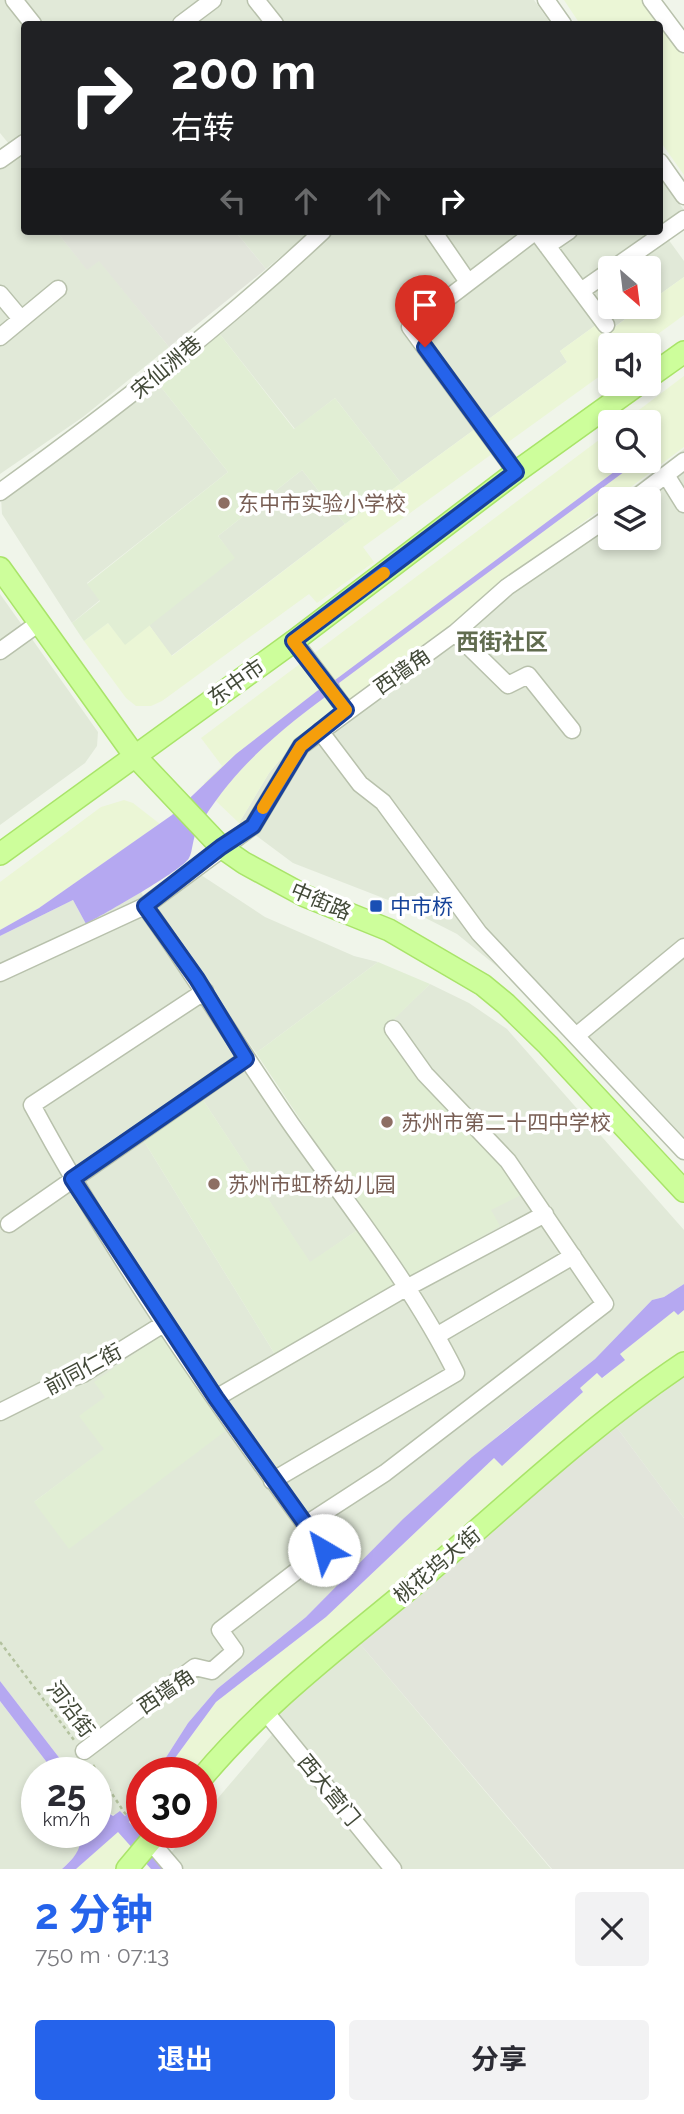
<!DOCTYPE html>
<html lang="zh">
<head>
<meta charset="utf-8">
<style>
	body { margin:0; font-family:Raleway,"Noto Sans SC",sans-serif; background:#f2f2f3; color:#2b2b33; height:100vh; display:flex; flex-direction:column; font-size:26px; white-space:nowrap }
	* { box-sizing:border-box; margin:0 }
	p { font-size:23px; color:#7c7c81 }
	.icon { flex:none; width:38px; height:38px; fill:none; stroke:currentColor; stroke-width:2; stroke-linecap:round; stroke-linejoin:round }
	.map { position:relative; height:1869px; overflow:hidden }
	.details { display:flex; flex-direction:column; background:#fff; flex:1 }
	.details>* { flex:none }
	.banner { position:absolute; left:21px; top:21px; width:642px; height:214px; border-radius:7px; box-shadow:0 4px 10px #0003; background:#202124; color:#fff; overflow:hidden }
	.needle { width:46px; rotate:152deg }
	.fabs { position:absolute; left:598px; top:256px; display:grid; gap:14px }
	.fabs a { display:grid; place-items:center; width:63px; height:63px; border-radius:7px; background:#fff; box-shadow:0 4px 10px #0003; font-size:35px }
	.speed { position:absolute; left:21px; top:1757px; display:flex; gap:14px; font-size:35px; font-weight:700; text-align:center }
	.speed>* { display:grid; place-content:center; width:91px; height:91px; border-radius:50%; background:#fff; box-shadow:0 4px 10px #0003; line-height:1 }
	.speed small { font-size:18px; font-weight:400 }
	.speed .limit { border:10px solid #d22; background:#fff; color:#111 }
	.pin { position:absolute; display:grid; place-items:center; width:60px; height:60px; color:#fff; margin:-72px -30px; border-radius:50% 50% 50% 0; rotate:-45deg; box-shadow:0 0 7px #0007 }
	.pin .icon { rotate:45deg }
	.me { position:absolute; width:77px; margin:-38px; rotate:323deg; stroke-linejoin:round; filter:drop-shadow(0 0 5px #0008) }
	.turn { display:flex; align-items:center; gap:24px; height:147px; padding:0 35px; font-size:32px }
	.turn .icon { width:91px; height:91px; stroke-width:2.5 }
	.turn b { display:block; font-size:49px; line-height:60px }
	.lanes { display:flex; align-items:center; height:66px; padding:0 35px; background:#0003; justify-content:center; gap:35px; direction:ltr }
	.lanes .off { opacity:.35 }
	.round { display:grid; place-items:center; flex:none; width:74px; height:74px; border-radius:7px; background:#f2f2f3 }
	.head { display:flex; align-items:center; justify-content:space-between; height:119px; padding:0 35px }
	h1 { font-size:42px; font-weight:700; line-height:52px; color:#2563eb }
	.cta { display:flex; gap:14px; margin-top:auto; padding:14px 35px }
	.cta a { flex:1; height:80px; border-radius:7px; background:#2563eb; color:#fff; font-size:28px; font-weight:700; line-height:80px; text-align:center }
	.cta a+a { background:#f2f2f3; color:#2b2b33 }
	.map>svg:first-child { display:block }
	.residential { fill:#e1e9d8; fill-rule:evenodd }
	.commercial { fill:#ebf6d6 }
	.industrial { fill:#e2e5db }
	.education { fill:#e1eed4 }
	.water { fill:#b5a8f1 }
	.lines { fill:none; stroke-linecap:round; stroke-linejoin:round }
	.minor-casing { stroke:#b8c1ac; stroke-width:19 }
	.major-casing { stroke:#a9e469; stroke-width:24 }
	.path { stroke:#b3c29e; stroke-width:2.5; stroke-dasharray:3.5 3.5; stroke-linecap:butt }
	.minor { stroke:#fff; stroke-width:16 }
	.major { stroke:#cdfe9b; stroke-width:21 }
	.route-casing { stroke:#184099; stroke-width:18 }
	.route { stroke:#2563eb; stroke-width:12 }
	.slow { stroke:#f59e0b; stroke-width:12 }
	.education-dot { fill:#8d6e63; stroke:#fff; stroke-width:2.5 }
	.transit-dot { fill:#1a4fb4; stroke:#fff; stroke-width:2.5 }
	.labels { text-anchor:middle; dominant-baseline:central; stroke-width:7; stroke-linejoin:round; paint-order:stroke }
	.street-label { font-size:21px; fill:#424938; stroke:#fff }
	.education-label { font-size:21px; fill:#785e54; stroke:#fff; text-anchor:start }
	.transit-label { font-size:21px; fill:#164399; stroke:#fff; text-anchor:start }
	.neighbourhood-label { font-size:23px; font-weight:bold; fill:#616c4f; stroke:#fff }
</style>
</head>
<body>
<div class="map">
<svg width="684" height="1869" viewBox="0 0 684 1869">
	<rect width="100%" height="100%" fill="#f0f5ea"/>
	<path class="residential" d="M0 0H204L170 24H24V132L9 144 0 133Z
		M217 0H251L270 24H183Z
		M261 0H534L551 24H281Z
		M24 142V231H56L87 269 99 260 169 347 83 417 0 474V160Z
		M660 177 684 210 660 228 684 261V277L649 302V268H611V306H643L603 335 596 325 560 351 567 362 401 483 335 398 295 429 219 333 274 288 333 231H660Z
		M235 231H311L266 269Z
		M157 382 228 472 87 583 100 600 72 623 2 514 1 497Z
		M684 449V1154L531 994 457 934 396 903 293 863 239 823 269 773 299 737 611 503V537H649V499H617Z
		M302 470 345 524 171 656 149 625 234 558 218 536Z
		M0 594 98 732 97 746 85 763 0 825Z
		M201 875 265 917 354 956 378 962 256 1053 156 908Z
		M141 892 240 1056 142 1138 276 1356 499 1226 388 1024 430 984 469 1003 507 1029 684 1230V1284L664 1297 652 1300 595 1359 505 1430 420 1504 306 1617 217 1689 188 1723 156 1773H142V1793L125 1816 109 1814 96 1805V1773H71L0 1681V936L73 900 86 924ZM105 1397 228 1429 34 1502 105 1449Z
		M248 1064 359 1229 310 1263 201 1097Z
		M684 1376V1518L615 1425Z
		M360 1644 551 1869H403L277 1715Z
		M0 1701 55 1773H37V1832H81L80 1847 75 1856 62 1869H0Z
		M276 1730 394 1869H171L164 1861 189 1832H201V1818Z"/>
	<path class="commercial" d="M564 0H642L684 56V175L660 141V24H580Z
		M684 277V315L643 345H611V368L363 547 374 562 317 603 309 594 162 701 151 706H136L126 698 84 641 108 623 125 644 149 625 172 656 345 524 567 362 560 351 596 325 604 335 643 306H649V302Z
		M684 376V447L615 499H611V502L519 569 450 625 299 737 269 773 239 823 216 801 204 783 222 766 201 738 611 431V460H649V422H623Z
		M124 800 133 803 160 824 39 908 0 930V882L101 807Z
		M674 1310 678 1315 684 1310V1351L595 1418 198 1773H164L216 1702 326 1617 494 1458 502 1465 583 1392 579 1388 597 1373 603 1378 624 1360 620 1354Z
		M142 1805V1832H149L114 1869H76L129 1821Z"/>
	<path class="industrial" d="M56 231H235L266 269 169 347 99 261 87 270Z
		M615 1425 684 1518V1869H552L360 1644Z"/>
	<path class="education" d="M219 333 294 429 335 398 401 483 345 524 302 470 218 536 235 558 125 645 108 623 84 641 72 623 100 601 87 584 228 472 157 382Z
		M378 962 430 984 388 1025 531 1190 491 1210 500 1226 407 1280 256 1053Z
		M201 1097 310 1262 359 1229 397 1285 276 1356 142 1138Z
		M163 1334 228 1429 69 1549 34 1502 104 1449 79 1416 105 1397 94 1382Z"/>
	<path class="water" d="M630 460H640L339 683 340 686C283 728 235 765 198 828 192 839 193 851 189 858 183 870 102 915 86 924L73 900 0 936V930L39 908 172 815 236 754 317 691 331 683Z
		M684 1284V1310L678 1315 674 1311 620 1354 625 1360 602 1378 597 1373 580 1388 583 1392 502 1466 494 1458 326 1617 216 1702 164 1773H156L188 1723 217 1689 306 1617 403 1519 472 1457 595 1359 652 1300 664 1297Z
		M0 1681 71 1773H55L0 1701Z
		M142 1793V1805L129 1822 171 1869H151L118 1832 76 1869H62C74 1858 82 1850 81 1832H96V1805L113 1816 120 1811 125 1816Z"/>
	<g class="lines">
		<g class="minor-casing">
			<path id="minor" d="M14 0 33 24
				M256 0 275 24
				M546 0 563 24
				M651 0 684 44
				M181 24 213 0
				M0 160 24 143
				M660 162 684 196
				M433 231 468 282
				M536 231 606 325
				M547 246 569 231
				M614 268 684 219
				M581 291 611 270
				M0 294 21 319
				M0 337 58 289
				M516 472 410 327 536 231
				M666 475 684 504
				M0 492C113 410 221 327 323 231
				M634 499 684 461
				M455 633 508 685 528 675 572 730
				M294 641 346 710
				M0 651 39 623
				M320 731 360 784 383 802 479 933 684 1151
				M145 906C196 977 241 1052 291 1124 348 1205 412 1284 456 1373L272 1481
				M0 973 145 906 253 826 301 746 455 633 507 587 611 516
				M576 1036 684 947
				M9 1224 246 1059
				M438 1335 573 1256
				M216 1398 397 1293 545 1214
				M0 1412 52 1386 83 1374 165 1323
				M305 1525 385 1473 605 1304 508 1161 425 1074 393 1029
				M264 1710 393 1869
				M84 1751 195 1667 212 1671 235 1651 220 1630 324 1550C219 1408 116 1261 32 1105L205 991
				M150 1841 174 1869"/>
		</g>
		<g class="major-casing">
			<path id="major" d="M649 377 684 352
				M0 568 134 755 221 847 244 863 305 896 389 930 483 985 506 1004 548 1045 684 1191
				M0 854 294 641 516 472 640 383
				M201 1779C265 1702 345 1643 421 1579 507 1505 590 1426 684 1363
				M127 1869 158 1832"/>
		</g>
		<path class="path" d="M0 1642 74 1740
			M93 1765 124 1812 138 1827"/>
		<use href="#minor" class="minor"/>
		<use href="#major" class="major"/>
	</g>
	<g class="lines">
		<g class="route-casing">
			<path id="route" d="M324 1550 216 1398 72 1179 246 1059 197 979 145 906 221 847 253 826 301 746 346 710 293 641 516 472 425 347"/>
		</g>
		<use href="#route" class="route"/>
		<path class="slow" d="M263 808 301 746 346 710 293 641 384 573"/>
	</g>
	<g class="education-dot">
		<circle cx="224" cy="503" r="7"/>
		<circle cx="387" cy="1122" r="7"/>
		<circle cx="214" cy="1184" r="7"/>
	</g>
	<rect class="transit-dot" x="369" y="899" width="14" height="14" rx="3.5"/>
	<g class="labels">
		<g class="street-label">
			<text transform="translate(166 367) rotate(-40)">宋仙洲巷</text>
			<text transform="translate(402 671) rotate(-35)">西墙角</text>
			<text transform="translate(236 682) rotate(-35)">东中市</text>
			<text transform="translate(321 901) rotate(23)">中街路</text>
			<text transform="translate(83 1369) rotate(-28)">前同仁街</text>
			<text transform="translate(437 1565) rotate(-40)">桃花坞大街</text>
			<text transform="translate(166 1691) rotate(-34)">西墙角</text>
			<text transform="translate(71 1709) rotate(53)">河沿街</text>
			<text transform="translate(329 1790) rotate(51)">西大营门</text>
		</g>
		<g class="education-label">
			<text x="238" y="503">东中市实验小学校</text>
			<text x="401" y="1122">苏州市第二十四中学校</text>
			<text x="228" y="1184">苏州市虹桥幼儿园</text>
		</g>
		<g class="transit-label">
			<text x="390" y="906">中市桥</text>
		</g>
		<g class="neighbourhood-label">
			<text x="502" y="641">西街社区</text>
		</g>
	</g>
</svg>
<div class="fabs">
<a><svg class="needle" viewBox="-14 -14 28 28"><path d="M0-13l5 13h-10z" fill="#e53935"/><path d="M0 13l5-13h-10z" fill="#7c7c81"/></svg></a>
<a><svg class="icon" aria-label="sound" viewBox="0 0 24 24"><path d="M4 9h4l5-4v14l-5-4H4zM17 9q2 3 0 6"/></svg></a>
<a><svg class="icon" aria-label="search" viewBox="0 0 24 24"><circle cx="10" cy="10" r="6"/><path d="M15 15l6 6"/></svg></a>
<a><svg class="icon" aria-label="layers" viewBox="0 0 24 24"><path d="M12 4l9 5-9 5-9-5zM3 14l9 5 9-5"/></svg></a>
</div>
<div class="speed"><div>25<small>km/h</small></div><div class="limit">30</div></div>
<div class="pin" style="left:425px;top:347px;background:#d93025"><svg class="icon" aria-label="arrive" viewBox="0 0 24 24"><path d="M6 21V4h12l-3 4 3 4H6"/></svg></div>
<svg class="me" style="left:324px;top:1550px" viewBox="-20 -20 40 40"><circle r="19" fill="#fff"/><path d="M0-13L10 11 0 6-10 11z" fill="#2563eb"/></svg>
<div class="banner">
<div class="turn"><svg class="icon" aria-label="right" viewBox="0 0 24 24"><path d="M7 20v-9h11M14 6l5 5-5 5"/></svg><div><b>200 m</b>右转</div></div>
<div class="lanes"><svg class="icon off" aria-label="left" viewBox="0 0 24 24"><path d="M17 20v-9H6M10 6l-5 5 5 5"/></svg><svg class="icon off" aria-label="ahead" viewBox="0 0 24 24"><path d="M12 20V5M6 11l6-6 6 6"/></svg><svg class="icon off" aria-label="ahead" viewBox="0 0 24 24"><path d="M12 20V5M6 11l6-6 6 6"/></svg><svg class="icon" aria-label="right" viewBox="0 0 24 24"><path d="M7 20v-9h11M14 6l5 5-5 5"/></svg></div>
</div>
</div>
<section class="details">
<div class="head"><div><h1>2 分钟</h1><p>750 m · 07:13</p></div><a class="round"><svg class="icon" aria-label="close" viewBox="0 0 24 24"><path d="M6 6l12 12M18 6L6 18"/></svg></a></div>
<div class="cta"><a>退出</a><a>分享</a></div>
</section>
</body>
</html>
